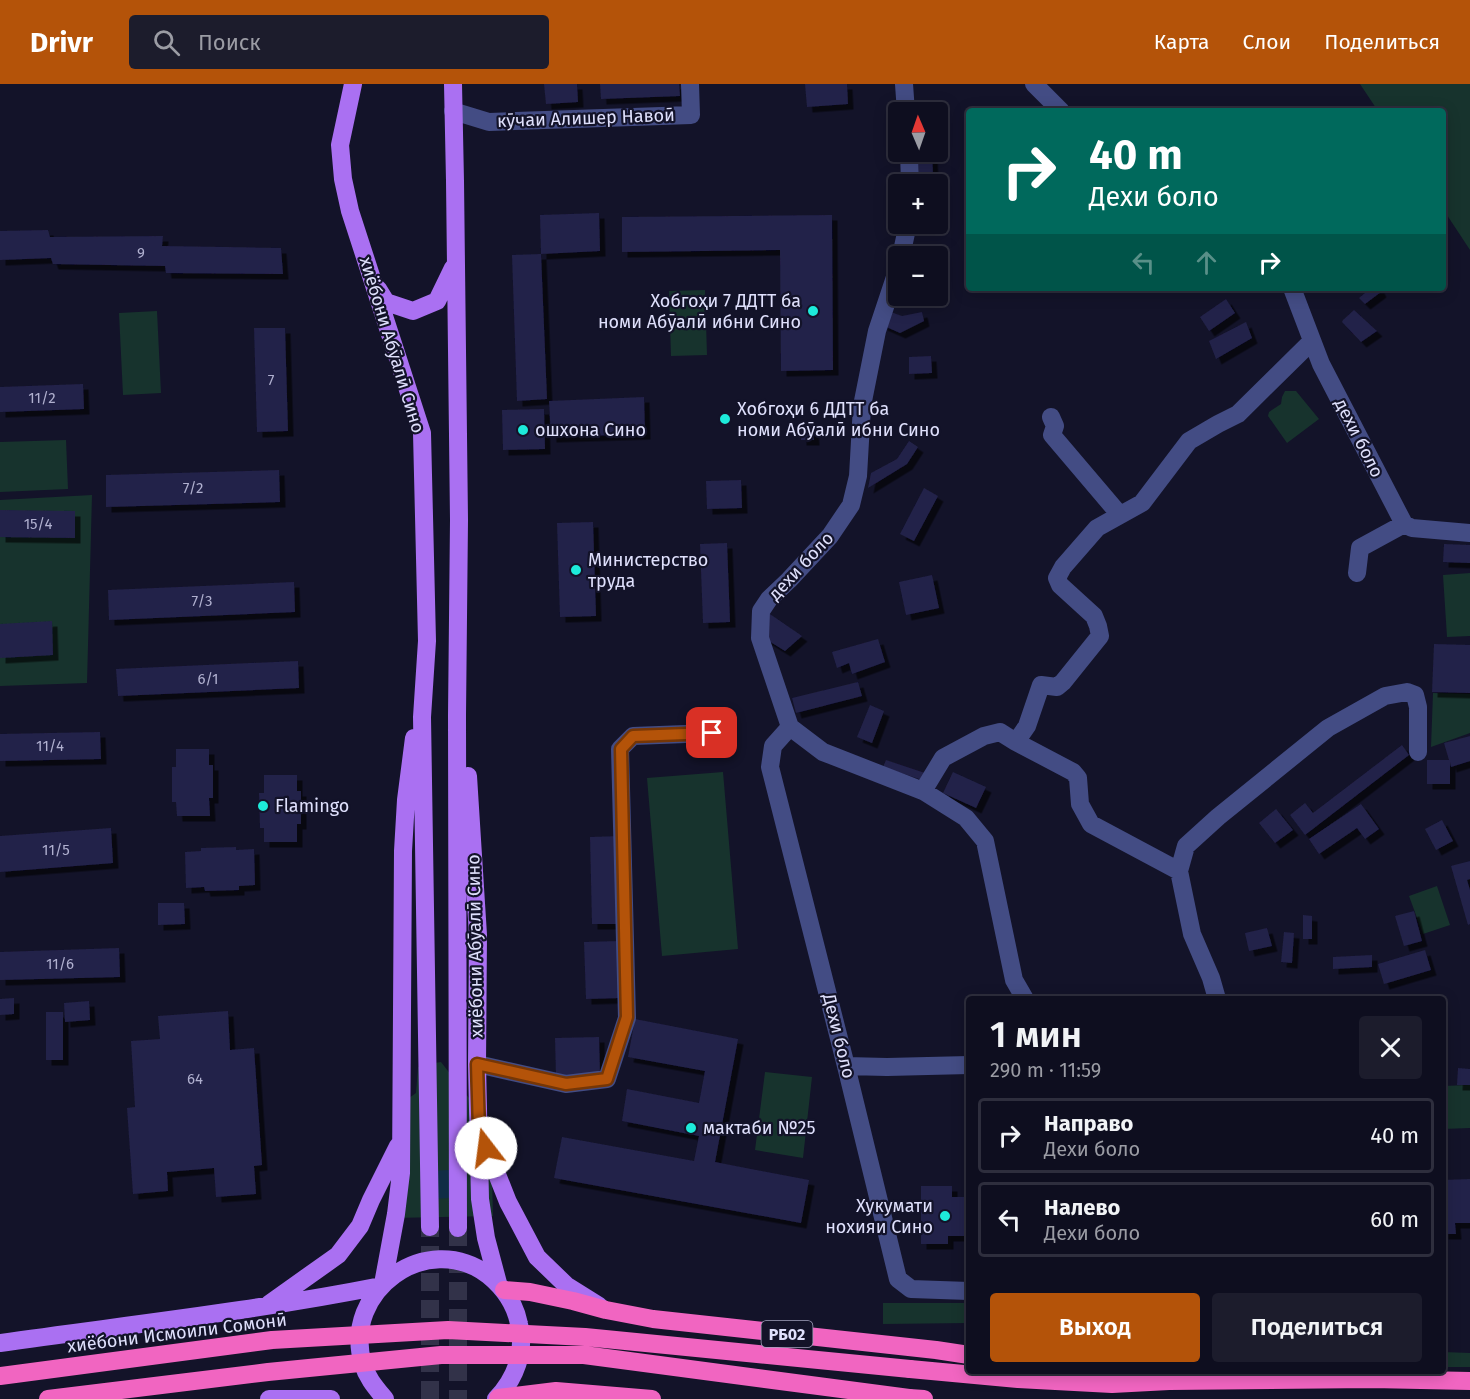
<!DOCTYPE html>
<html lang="ru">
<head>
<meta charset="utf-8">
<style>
	body { margin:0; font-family:"Fira Sans",sans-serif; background:#1c1c2c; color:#f1f3f6; height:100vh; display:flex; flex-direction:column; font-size:22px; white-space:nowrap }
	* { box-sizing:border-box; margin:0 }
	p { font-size:20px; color:#9b9ca4 }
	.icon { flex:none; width:33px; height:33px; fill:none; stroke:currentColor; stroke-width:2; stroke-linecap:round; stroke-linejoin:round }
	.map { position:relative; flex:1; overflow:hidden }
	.panel { position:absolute; left:966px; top:912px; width:480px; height:378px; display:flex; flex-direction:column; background:#0e0e1f; border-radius:6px; box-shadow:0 3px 15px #0003,0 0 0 2px #2e2e3d }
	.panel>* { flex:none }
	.banner { position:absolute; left:966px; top:24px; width:480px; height:183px; border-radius:6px; box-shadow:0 3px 15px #0003,0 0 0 2px #2e2e3d; background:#00695c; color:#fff; overflow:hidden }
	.needle { width:39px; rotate:358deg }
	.fabs { position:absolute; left:888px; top:18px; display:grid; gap:12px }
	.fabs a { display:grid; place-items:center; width:60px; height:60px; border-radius:6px; background:#0e0e1f; box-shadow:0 3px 15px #0003,0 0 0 2px #2e2e3d; font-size:30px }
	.pin { position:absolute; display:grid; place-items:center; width:51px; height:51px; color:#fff; margin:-26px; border-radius:12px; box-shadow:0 3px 9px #0006 }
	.me { position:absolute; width:66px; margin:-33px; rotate:345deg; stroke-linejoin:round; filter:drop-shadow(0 0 4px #0008) }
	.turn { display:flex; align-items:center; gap:21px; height:126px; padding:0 24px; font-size:27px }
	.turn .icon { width:78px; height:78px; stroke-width:2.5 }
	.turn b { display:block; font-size:42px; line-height:51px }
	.lanes { display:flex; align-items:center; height:57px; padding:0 24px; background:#0003; justify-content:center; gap:30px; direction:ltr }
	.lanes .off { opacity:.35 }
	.round { display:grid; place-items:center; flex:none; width:63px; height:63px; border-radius:6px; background:#1c1c2c }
	.overview { display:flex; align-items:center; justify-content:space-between; height:102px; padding:0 24px }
	h1 { font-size:36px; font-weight:600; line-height:45px }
	.cta { display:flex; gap:12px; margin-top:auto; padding:12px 24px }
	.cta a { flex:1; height:69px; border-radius:6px; background:#b45309; color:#fff; font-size:24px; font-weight:600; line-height:69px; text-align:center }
	.cta a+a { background:#1c1c2c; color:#f1f3f6 }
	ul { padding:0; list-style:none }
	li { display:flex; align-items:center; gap:18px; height:75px; margin:0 12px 9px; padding:0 12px; border:3px solid #2e2e3d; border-radius:6px }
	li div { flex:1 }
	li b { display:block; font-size:22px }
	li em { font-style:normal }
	header { display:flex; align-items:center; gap:36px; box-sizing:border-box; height:84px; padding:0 30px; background:#b45309; color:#fff }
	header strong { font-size:28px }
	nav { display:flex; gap:33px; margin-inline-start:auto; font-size:21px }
	.search { width:420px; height:54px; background:#1c1c2c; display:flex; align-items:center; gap:15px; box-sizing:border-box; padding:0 21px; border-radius:6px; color:#9b9ca4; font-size:22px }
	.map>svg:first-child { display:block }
	.green { fill:#17332d }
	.water { fill:#102d45 }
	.building { fill:#222148; filter:url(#shadow) }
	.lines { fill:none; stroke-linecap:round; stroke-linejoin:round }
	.major-tunnel { stroke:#323249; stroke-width:18; stroke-dasharray:18 9; stroke-linecap:butt }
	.minor { stroke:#434c84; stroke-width:18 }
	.major { stroke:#aa70f2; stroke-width:18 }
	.highway { stroke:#f165c1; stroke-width:18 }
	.highway-bridge { stroke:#f165c1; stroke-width:18 }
	.route-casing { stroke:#753606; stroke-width:15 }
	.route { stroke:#b45309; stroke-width:10 }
	.poi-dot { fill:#1deada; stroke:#131329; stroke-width:2 }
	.labels { text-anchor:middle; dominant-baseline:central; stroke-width:4.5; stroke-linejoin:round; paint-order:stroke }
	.number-label { font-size:15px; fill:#b0b0cf }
	.shield { fill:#131329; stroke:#a2a2bd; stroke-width:1.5 }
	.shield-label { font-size:16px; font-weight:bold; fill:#dfe0fc }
	.street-label { font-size:18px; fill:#dfe0fc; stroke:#131329 }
	.poi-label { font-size:18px; fill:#dfe0fc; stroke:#131329; text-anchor:start }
</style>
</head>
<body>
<header>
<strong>Drivr</strong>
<div class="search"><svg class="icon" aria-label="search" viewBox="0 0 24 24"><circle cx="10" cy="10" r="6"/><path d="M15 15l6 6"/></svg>Поиск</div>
<nav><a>Карта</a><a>Слои</a><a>Поделиться</a></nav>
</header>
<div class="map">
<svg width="1470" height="1315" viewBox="0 0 1470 1315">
	<defs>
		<filter id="shadow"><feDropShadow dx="5.5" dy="5.5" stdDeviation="0" flood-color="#0009"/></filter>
	</defs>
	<rect width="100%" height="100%" fill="#131329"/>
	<path class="green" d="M1360 0H1470V166L1443 125V27H1378Z
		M705 206 707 271 671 272 669 207Z
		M157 227 161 309 123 311 119 229Z
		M1285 307H1296L1319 335 1287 359 1268 332 1269 328 1281 320 1282 313Z
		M66 356 68 405 0 408V358Z
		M92 411 87 599 0 602V416Z
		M1470 489V552L1447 553 1443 491Z
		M1433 609 1470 610V649L1431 663Z
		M723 688 738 865 662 872 647 694Z
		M1437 802 1450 841 1423 850 1409 812Z
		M441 978 483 1032 491 1053 493 1132 393 1134 395 1024 416 1009 418 983 428 980Z
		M765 988 812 993 803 1074 755 1066Z
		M1470 1001V1044L1443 1045V1002Z
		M883 1219H969V1239L883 1240Z
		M1443 1268 1470 1269V1283H1443Z"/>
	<path class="water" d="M449 1086 450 1114 429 1115V1087Z"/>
	<path class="building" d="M544 0H577L578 18 546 20Z
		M600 0H679L680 12 601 15Z
		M805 0H847L848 20 807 23Z
		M918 68H932L933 91H919Z
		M599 129 600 167 541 170 540 131Z
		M832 131 833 286 781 287 780 166 622 168V133Z
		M48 146 50 153 163 152 162 162 281 164 283 190 166 189 165 182 53 180 51 174 0 176V147Z
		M541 170 547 315 517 317 512 171Z
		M1371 204H1379L1381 208 1365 220 1359 214Z
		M1226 215 1235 229 1209 247 1200 233Z
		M1354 226 1377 247 1361 258 1342 238 1343 236Z
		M888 227 902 232 922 228 924 237 900 249 882 241Z
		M1246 238 1252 254 1216 275 1209 257Z
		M254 244H285L288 347 257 348Z
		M931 272 932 289 909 290V273Z
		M83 300 84 325 0 328V303Z
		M644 313 645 350 551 353 549 317Z
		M544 325 545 365 503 366 502 326Z
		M813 339 814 356H801V340Z
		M909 357 918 363 907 380 868 404 871 389 897 375Z
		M279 386 280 418 106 423V391Z
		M741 396 742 424 707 425 706 397Z
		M924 404 938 412 914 457 900 450Z
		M0 426 75 427V454L0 453Z
		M593 438 596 532 560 533 557 439Z
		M727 459 730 538 703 539 700 460Z
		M1444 460 1470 461V479L1443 478Z
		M932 491 939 524 906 531 899 498Z
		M294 498 295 528 109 536 108 506Z
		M767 528 802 552 785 567 764 554Z
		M52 537 53 571 0 574V540Z
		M878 555 885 578 852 590 849 579 837 584 832 568Z
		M1434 560 1470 561V609L1432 608Z
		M298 577 299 604 118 612 116 585Z
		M858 598 862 612 796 629 792 614Z
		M870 621 884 627 872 659 857 653Z
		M100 648 101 675 0 677V650Z
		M1470 652V677L1451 683 1450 678V700H1427V676H1449L1444 659Z
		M1402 661 1409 671 1305 751 1290 731 1305 719 1313 729Z
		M176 665H209V681H213V714H209L210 732H177L176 718H172V683H176Z
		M886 676 925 689 922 696 883 683Z
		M953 688 986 703 976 724 943 709Z
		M264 691H297V707H301V740H297V758H264V744H260L259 709H264Z
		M1361 720 1379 745 1365 755 1357 744 1319 770 1309 755Z
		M1276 725 1293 746 1275 759 1259 739Z
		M1442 736 1453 757 1436 766 1425 745Z
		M111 744 113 779 0 788V752Z
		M621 752 623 840H592L590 753Z
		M236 763V766L254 765 255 801 239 802V806L205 807 204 803 186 804 185 768 201 767V764Z
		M1470 777V795L1467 796 1470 806V840L1468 841 1451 782Z
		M158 819H184L185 840 158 841Z
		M1414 827 1422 857 1404 862 1395 832Z
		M1303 831 1312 832V855H1303Z
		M1267 844 1272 862 1249 867 1245 849Z
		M1284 848 1294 849 1292 879 1281 878Z
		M619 857 621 914 586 915 584 858Z
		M119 864 120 893 0 896V868Z
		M1425 866 1431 886 1384 900 1378 880Z
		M1372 871V883L1333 885V873Z
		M14 914V930L0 931V915Z
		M89 917 90 936 65 938 64 919Z
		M228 927 230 966 254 964 262 1081 254 1082 256 1110 216 1113 214 1084 167 1088 168 1107 133 1110 127 1024 135 1023 131 957 160 955 158 932Z
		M46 928H63V976H46Z
		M635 935 738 955 715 1078 809 1096 801 1139 554 1094 562 1053 694 1077 699 1052 622 1037 627 1005 699 1019 705 987 628 973Z
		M599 953 600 991 556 992 555 954Z
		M1458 984 1470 985V1001H1457Z
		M1470 1095V1139H1455L1456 1150H1443V1096Z
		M921 1102H952V1113H969V1161H964L965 1152H948V1160H921Z"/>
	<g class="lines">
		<path class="major-tunnel" d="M458 1144V1315
			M430 1315V1143"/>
		<path class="minor" d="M904 0 906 28
			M1034 0 1061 27
			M453 27 489 38 691 31 690 0
			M909 68 910 100
			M901 172 908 140
			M898 184 877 247 862 322 858 392 851 421 830 452 789 496 769 515 761 527 760 554 790 643 823 668 923 707 966 734 985 757 1014 896 1025 915
			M1292 204 1321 280 1404 440 1412 444 1470 449
			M1051 333 1055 342 1052 351 1120 431
			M1357 489 1360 464 1404 440
			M790 643 773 662 770 683 846 982 898 1195 911 1205 969 1207
			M923 707 943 674 984 652 1000 648 1016 658
			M1179 787 1186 762 1218 733 1328 644 1385 612 1407 608 1415 611 1418 623V668
			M1217 915 1211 894 1192 850 1179 787 1091 740 1080 720 1078 694 1073 688 1016 658 1027 642 1041 601 1057 603 1063 598 1100 552 1098 542 1094 532 1060 501 1057 494 1063 483 1097 444 1142 419 1189 357 1218 340 1238 330 1312 257
			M477 980 566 1000 607 995 627 934 620 665 633 652 712 649
			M846 982 887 983 969 981"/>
		<path class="major" d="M353 0 340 61 343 95 350 127 422 349 427 557 422 633 430 1143
			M453 0 455 97 459 436 457 631 458 1144
			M378 205 386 218 413 227 437 217 453 184
			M468 692 478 851 477 980 480 1115 486 1154 498 1199
			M483 1055 508 1118 537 1173 567 1202 599 1222
			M383 1200 396 1130 401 1089 403 767 406 716 414 654
			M269 1220 338 1171 360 1142 371 1116 398 1062
			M0 1259C127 1241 255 1227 381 1202
			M269 1315H331
			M385 1315C376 1304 367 1294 363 1280 341 1207 427 1145 488 1191 504 1204 515 1219 519 1240 526 1268 515 1295 496 1315"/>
		<path class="highway" d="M504 1206 530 1208 573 1217 606 1226 653 1235 936 1266 969 1271
			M910 1285 1018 1295 1112 1300 1169 1297 1372 1295 1470 1297
			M498 1314 556 1307 652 1315
			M909 1314 924 1315"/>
		<path class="highway-bridge" d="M0 1292 272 1256 448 1246 585 1253 910 1285
			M48 1315 268 1288 441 1271H584L909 1314"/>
	</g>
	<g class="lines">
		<g class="route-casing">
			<path id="route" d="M486 1064 479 1046 477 980 566 1000 607 995 627 933 621 665 633 652 712 649"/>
		</g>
		<use href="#route" class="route"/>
	</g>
	<g class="poi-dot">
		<circle cx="813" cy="227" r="6"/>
		<circle cx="725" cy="335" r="6"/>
		<circle cx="523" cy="346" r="6"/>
		<circle cx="576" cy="486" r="6"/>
		<circle cx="263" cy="722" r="6"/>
		<circle cx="691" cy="1044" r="6"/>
		<circle cx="945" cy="1132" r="6"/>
	</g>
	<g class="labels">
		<g class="number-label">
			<text x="141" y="169">9</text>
			<text x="271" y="296">7</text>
			<text x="42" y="314">11/2</text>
			<text x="193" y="404">7/2</text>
			<text x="38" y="440">15/4</text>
			<text x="202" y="517">7/3</text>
			<text x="208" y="595">6/1</text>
			<text x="50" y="662">11/4</text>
			<text x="56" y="766">11/5</text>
			<text x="60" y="880">11/6</text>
			<text x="195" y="995">64</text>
		</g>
		<rect class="shield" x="761.5" y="1237" width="51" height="26" rx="4.5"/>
		<g class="shield-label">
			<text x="787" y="1250">РБ02</text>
		</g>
		<g class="street-label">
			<text transform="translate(586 34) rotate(-2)">кӯчаи Алишер Навоӣ</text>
			<text transform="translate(392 261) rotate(73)">хиёбони Абӯалӣ Сино</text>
			<text transform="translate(1359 354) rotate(63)">дехи боло</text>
			<text transform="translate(801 482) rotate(-47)">дехи боло</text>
			<text transform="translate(475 862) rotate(-91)">хиёбони Абӯалӣ Сино</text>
			<text transform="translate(839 952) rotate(76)">Дехи боло</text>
			<text transform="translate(177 1249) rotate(-7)">хиёбони Исмоили Сомонӣ</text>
		</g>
		<g class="poi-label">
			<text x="801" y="217" text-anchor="end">Хобгоҳи 7 ДДТТ ба<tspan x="801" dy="21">номи Абӯалӣ ибни Сино</tspan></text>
			<text x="737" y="325">Хобгоҳи 6 ДДТТ ба<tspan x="737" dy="21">номи Абӯалӣ ибни Сино</tspan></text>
			<text x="535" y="346">ошхона Сино</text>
			<text x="588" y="476">Министерство<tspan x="588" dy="21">труда</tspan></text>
			<text x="275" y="722">Flamingo</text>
			<text x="703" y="1044">мактаби №25</text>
			<text x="933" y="1122" text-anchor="end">Хукумати<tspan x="933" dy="21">нохияи Сино</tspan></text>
		</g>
	</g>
</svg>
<div class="fabs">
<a><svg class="needle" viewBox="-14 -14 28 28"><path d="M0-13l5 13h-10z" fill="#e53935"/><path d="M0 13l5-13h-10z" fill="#9b9ca4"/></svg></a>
<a>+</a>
<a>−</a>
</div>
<div class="pin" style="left:712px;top:649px;background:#d93025"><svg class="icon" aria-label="arrive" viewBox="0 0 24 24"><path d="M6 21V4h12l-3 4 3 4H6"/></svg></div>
<svg class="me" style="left:486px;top:1064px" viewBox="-20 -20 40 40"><circle r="19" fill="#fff"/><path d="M0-13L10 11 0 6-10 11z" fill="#b45309"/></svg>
<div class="banner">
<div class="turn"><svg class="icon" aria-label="right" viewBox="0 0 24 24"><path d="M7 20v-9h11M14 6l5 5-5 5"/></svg><div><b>40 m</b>Дехи боло</div></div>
<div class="lanes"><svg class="icon off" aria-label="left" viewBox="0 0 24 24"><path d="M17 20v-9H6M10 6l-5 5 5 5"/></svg><svg class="icon off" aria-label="ahead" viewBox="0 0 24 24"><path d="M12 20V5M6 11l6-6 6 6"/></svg><svg class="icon" aria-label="right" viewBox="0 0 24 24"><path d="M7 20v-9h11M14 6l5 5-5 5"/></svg></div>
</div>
<section class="panel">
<div class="overview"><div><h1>1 мин</h1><p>290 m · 11:59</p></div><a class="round"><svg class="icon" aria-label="close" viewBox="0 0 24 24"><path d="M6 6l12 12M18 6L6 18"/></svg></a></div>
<ul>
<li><svg class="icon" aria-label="right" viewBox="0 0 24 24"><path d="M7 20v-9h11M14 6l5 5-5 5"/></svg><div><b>Направо</b><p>Дехи боло</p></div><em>40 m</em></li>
<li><svg class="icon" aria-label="left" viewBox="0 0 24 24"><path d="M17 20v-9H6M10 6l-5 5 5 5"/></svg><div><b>Налево</b><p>Дехи боло</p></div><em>60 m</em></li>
</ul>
<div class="cta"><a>Выход</a><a>Поделиться</a></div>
</section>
</div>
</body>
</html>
